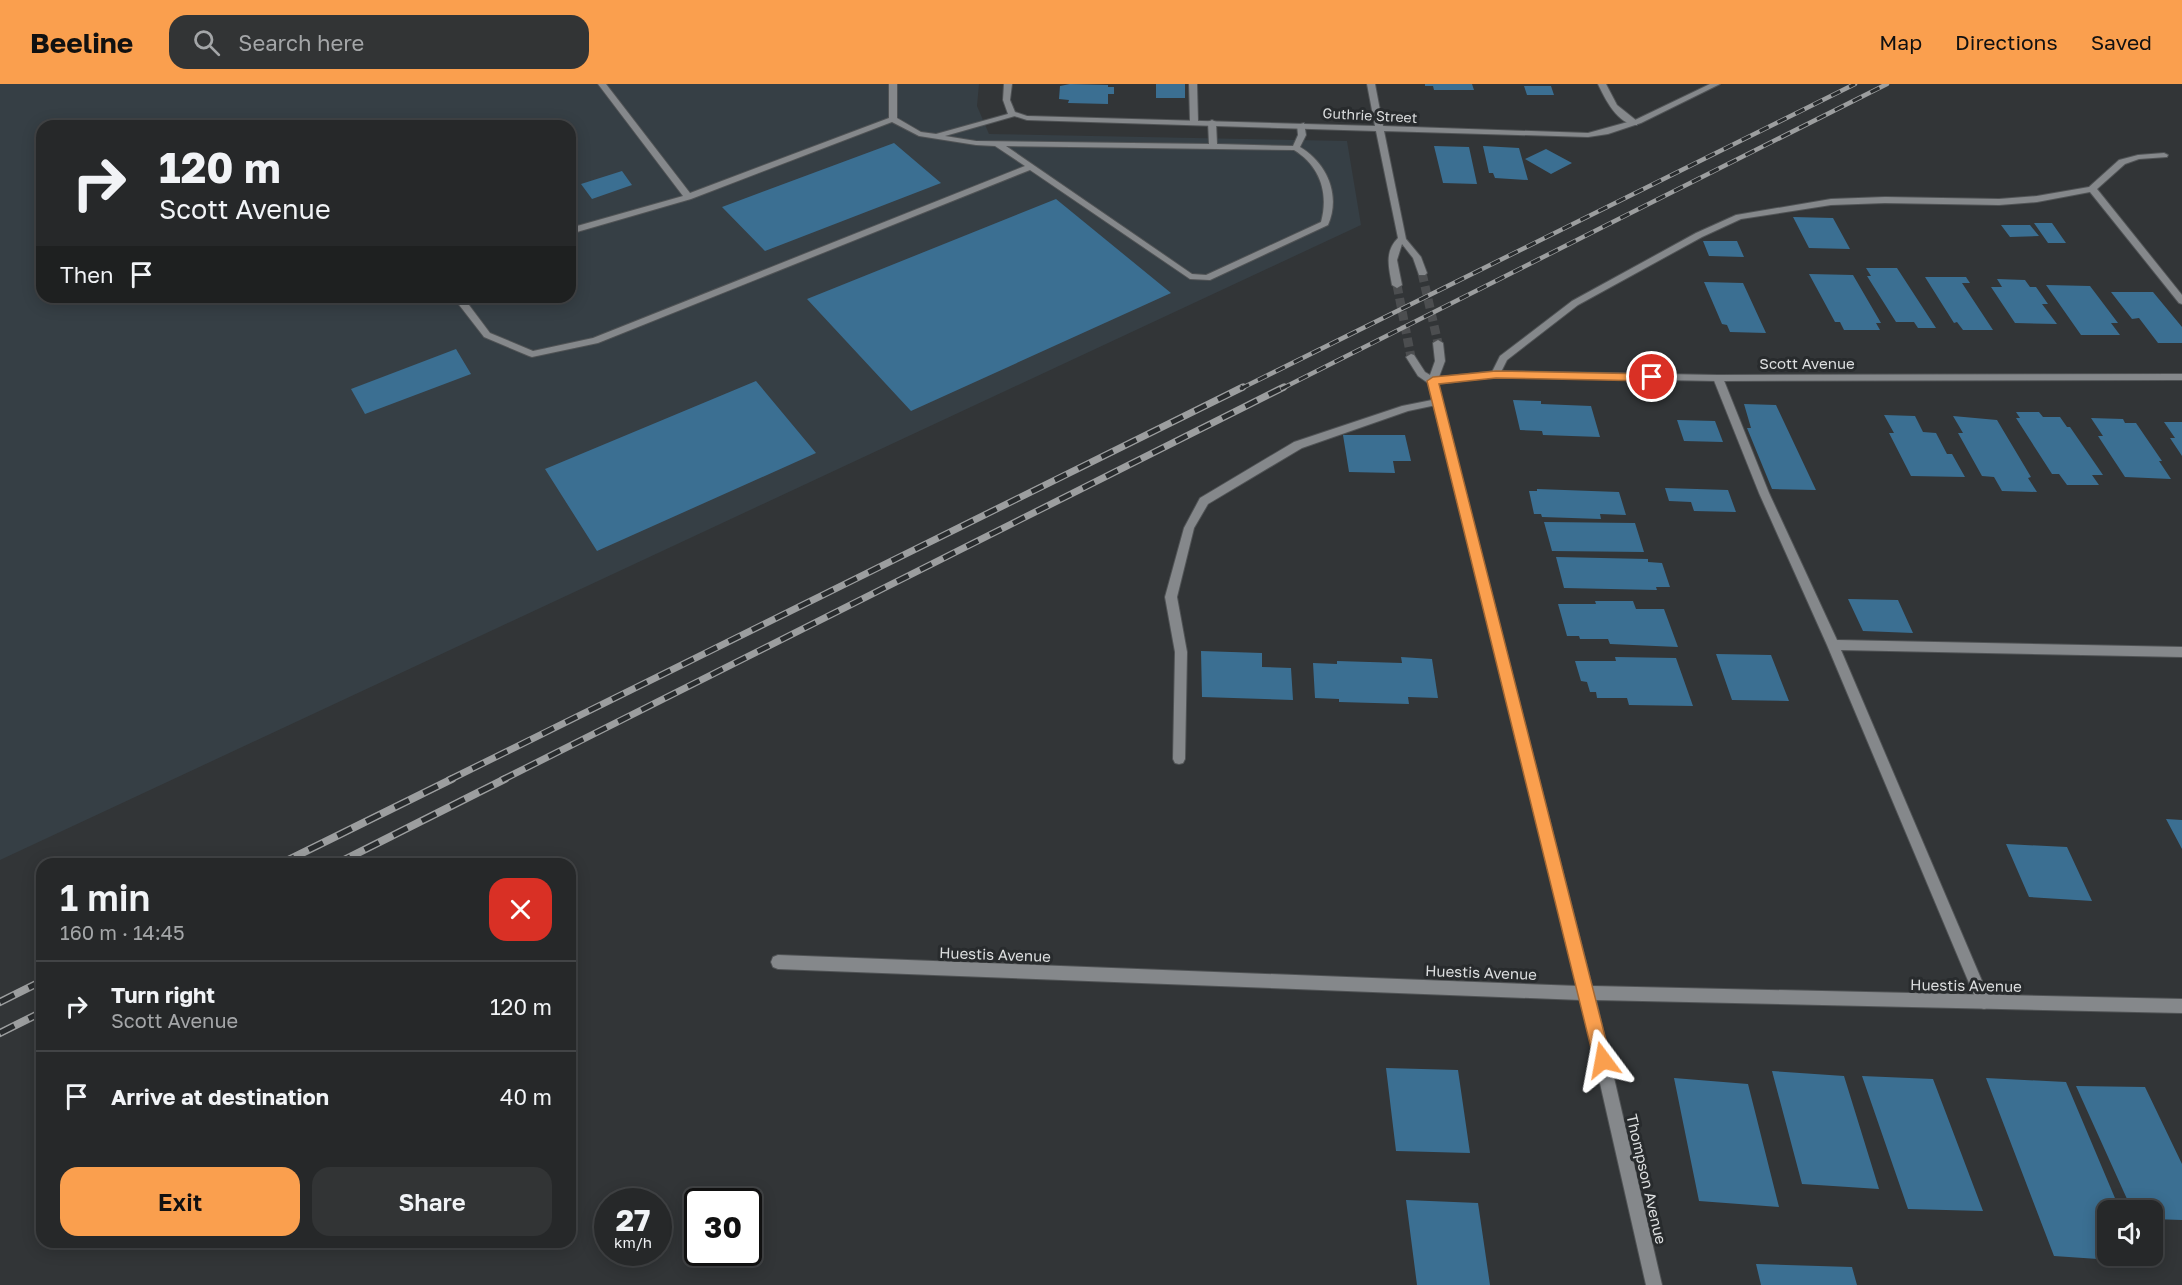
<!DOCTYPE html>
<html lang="en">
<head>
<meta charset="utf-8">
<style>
	body { margin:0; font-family:"Golos Text",sans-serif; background:#323435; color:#f1f3f6; height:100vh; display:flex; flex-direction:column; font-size:22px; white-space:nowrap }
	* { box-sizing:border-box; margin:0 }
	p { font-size:20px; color:#a4a6a8 }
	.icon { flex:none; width:33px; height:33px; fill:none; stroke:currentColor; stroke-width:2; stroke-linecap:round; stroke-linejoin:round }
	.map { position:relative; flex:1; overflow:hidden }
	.details { position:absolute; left:36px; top:774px; width:540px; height:390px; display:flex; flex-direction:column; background:#262829; border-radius:18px; box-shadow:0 3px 15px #0003,0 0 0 2px #424446 }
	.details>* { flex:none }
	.top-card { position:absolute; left:36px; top:36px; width:540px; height:183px; border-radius:18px; box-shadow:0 3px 15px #0003,0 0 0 2px #424446; background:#262829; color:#f1f3f6; overflow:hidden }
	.fabs { position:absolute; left:2097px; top:1116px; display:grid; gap:12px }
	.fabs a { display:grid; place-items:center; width:66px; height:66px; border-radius:12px; background:#262829; box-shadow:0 3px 15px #0003,0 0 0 2px #424446; font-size:30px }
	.speed { position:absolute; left:594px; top:1104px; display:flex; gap:12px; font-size:30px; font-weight:700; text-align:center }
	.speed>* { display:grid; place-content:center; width:78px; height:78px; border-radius:50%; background:#262829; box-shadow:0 3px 15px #0003,0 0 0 2px #424446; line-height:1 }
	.speed small { font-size:15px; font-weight:400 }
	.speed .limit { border:3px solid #111; border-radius:9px; background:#fff; color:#111 }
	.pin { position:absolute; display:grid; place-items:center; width:51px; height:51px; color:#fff; margin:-26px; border:3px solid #fff; border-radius:50%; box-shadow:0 2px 6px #0007 }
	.me { position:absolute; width:66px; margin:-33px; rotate:347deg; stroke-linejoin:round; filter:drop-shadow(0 0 4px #0008) }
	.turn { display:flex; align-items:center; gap:21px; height:126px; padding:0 24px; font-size:27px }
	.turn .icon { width:78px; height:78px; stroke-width:2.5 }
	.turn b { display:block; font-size:42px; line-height:51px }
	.then { display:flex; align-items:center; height:57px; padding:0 24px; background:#0003; gap:12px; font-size:22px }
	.round { display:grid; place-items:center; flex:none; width:63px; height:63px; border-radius:18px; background:#323435 }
	.headline { display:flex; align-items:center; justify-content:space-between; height:102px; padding:0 24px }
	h1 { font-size:36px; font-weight:600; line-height:45px }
	.cta { display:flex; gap:12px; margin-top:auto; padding:12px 24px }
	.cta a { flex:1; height:69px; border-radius:18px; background:#fa9f4e; color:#111; font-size:24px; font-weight:600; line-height:69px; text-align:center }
	.cta a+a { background:#323435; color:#f1f3f6 }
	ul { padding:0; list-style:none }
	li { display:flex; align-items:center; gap:18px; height:90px; padding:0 24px; border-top:2px solid #424446 }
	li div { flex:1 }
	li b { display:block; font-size:22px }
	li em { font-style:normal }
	header { display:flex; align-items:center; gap:36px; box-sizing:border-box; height:84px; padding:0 30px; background:#fa9f4e; color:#111 }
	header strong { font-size:28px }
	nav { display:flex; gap:33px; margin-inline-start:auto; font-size:21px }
	.search { width:420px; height:54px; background:#323435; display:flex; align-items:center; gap:15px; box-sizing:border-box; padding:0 21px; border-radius:18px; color:#a4a6a8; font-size:22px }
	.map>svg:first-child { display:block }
	.built { fill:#363f45; fill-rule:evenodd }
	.building { fill:#3b6f92 }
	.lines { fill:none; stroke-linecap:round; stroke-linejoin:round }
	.street-tunnel { stroke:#4c4e50; stroke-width:9; stroke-dasharray:9 4.5; stroke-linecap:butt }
	.lane-casing { stroke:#505355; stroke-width:2 }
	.street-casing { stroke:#505355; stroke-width:2 }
	.lane { fill:#85888b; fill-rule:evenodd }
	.street { fill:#85888b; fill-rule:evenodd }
	.rail-far2-casing { stroke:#9c9e9f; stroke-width:4.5 }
	.rail-far1-casing { stroke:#9c9e9f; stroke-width:7 }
	.rail-casing { stroke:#9c9e9f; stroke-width:8 }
	.rail-far2 { stroke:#282b2d; stroke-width:3; stroke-dasharray:10; stroke-linecap:butt }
	.rail-far1 { stroke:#282b2d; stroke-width:4.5; stroke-dasharray:13; stroke-linecap:butt }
	.rail { stroke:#282b2d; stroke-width:5; stroke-dasharray:16; stroke-linecap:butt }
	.route { fill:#fa9f4e; stroke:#a26733; stroke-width:1.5 }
	.labels { text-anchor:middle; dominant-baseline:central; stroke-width:6; stroke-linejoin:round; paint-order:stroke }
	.far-street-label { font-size:14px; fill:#dcdedf; stroke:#282b2d }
	.street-label { font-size:15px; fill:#dcdedf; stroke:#282b2d }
</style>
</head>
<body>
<header>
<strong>Beeline</strong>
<div class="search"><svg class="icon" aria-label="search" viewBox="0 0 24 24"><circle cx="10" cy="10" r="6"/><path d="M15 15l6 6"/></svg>Search here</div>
<nav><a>Map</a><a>Directions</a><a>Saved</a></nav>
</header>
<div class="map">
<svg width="2182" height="1201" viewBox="0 0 2182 1201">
	<rect width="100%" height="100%" fill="#323537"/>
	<path class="built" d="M0 0H979L977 22 989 50 1347 57 1361 141 0 776ZM42 42H570V213H42Z"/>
	<path class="building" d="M1070 0 1108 1V3H1114V10H1108V20L1068 19 1069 16 1059 15 1060 2Z
		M1156 0H1185V14H1156Z
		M1425 0H1472L1474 6H1434L1433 2H1425Z
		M1524 2H1551L1554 11H1527Z
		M894 59 941 99 765 167 722 123Z
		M1434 62 1469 63 1477 100 1443 99Z
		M1483 62 1519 64 1528 96 1495 94 1493 89H1489Z
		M1546 65 1572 79 1551 90 1525 75Z
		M622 87 632 101 592 115 581 100Z
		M1056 115 1171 209 911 327 807 215Z
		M1793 133 1833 134 1850 165 1809 164Z
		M2034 139H2052L2066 159H2048Z
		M2001 141H2030L2039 152 2010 153Z
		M1703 157H1737L1744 173 1709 172Z
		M1866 184H1897L1936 244H1918L1914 238H1896L1867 192H1871Z
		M1809 190 1853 191 1881 239H1876L1880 246H1844L1840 238H1835Z
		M1925 193H1966L1970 199H1962L1993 246H1963L1957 238 1954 239Z
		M1997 195 2025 196 2030 203H2036L2048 220H2042L2057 240 2015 239 1991 203H2002Z
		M1704 198 1743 199 1766 249 1730 248 1727 241 1722 240Z
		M2046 201 2090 202 2118 239H2111L2120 251H2081Z
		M2111 208H2153L2182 243V259H2158L2139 234 2132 235Z
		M456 265 471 290 365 330 351 305Z
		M756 297 816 369 597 467 545 385Z
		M1513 316 1541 317V320L1591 322 1600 353 1543 351 1542 347 1520 346Z
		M1744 320 1776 321 1816 406 1772 405 1747 344H1751Z
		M2016 328H2039L2043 333H2060L2067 343H2070L2103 391H2092L2099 401H2067L2059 390H2052L2016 334H2020Z
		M1884 331 1915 332 1923 348 1936 349 1947 370H1952L1965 393 1911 392 1889 349H1894Z
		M1953 332 1997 336 2031 393 2028 394 2037 408 2002 407 1994 393 1982 392 1958 349H1963Z
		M2091 334 2123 335 2125 339H2136L2162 377H2159L2171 395 2125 393 2098 352H2103Z
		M1677 336 1715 337 1723 358 1684 357Z
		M2164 338H2182V372L2170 354H2175Z
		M1343 351H1405L1411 377H1393L1395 389 1349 388Z
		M1665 404 1728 406 1736 428 1694 427 1691 418 1669 417Z
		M1537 405 1619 408 1626 431 1600 430 1601 435 1542 433 1541 430H1534L1529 407H1537Z
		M1544 438 1635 439 1644 468 1552 467Z
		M1556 473 1648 475V478L1662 479 1670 503H1656L1657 506 1564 504Z
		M1848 515 1898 516 1913 549 1863 547Z
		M1595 517H1633L1636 525H1664L1678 563 1610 560 1608 555H1580L1579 552H1567L1558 520H1596Z
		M1201 567 1262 569V583L1291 584 1293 616 1202 613Z
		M1716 570 1771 571 1789 617 1732 616Z
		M1401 573 1432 575 1438 614 1408 613 1409 620 1339 618V615L1315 614 1313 579 1337 580V577L1402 579Z
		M1615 573 1676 574 1693 622 1629 621 1627 614H1597L1596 608H1590L1587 598 1581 597 1575 577H1616Z
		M2166 735 2182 736V765Z
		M2006 760 2067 763 2092 817 2029 813Z
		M1386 984 1458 986 1470 1069 1396 1067Z
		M1772 987 1844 992 1879 1105 1802 1100Z
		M1862 992 1933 995 1983 1127 1908 1125Z
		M1674 994 1748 1000 1779 1123 1699 1117Z
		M1986 994 2066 998 2120 1126H2108V1172H2139L2142 1178 2054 1172Z
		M2076 1002 2145 1003 2182 1080V1136L2152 1135V1126H2132Z
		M1406 1116 1478 1119 1490 1201H1417Z
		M1756 1180 1852 1183 1857 1201H1761Z"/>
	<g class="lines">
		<path class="street-tunnel" d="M1422 189 1438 259
			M1397 201 1411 273"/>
		<g class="lane-casing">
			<path id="lane" d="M598 0H606L690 109 889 34V0H897V34L921 48 936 50 1015 28V32L945 52 976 57 1209 60 1208 38 1212 36 1216 38 1217 60 1293 62 1298 51 1297 41 1304 39 1306 51 1300 63C1327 79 1341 111 1328 141L1210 196 1190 195 1030 86 598 259 532 273 529 272 484 253 453 213H463L490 249 533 267 593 254 1025 82 995 62 976 61 919 52 892 38 691 115 570 150V144L683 112ZM1006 62 1294 66C1320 82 1329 109 1321 138L1206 191 1192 190Z
				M1189 0H1197L1198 37 1194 39 1190 37Z
				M1598 0H1606L1617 21 1637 37V41C1618 41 1605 15 1598 0Z
				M2164 69 2168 71 2167 73 2139 75 2125 80 2097 105 2182 211V220L2179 219 2090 108 2037 118 1999 121 1885 119 1831 121 1741 135 1702 153 1578 221 1507 276 1499 292H1493L1491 290 1500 272 1572 217 1696 149 1736 131 1831 115 1885 113 1999 115 2037 112 2089 103 2119 76 2138 71Z
				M1718 291 1723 294 1769 409 1837 556 2182 563V573L1841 566 1991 918 1989 923 1984 925 1979 923 1977 918 1827 561 1759 409 1713 294Z
				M1437 315 1442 318 1441 320 1408 327 1302 364 1208 420 1194 444 1177 513 1187 568 1185 675 1183 679 1179 680 1175 679 1173 675 1175 568 1165 513 1184 444 1200 414 1294 358 1402 322Z"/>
		</g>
		<g class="street-casing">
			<path id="street" d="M1004 0H1012L1010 16 1015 28 1027 32 1375 42 1367 0H1375L1383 42 1588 49 1635 36 1710 0H1720L1641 39 1608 50 1588 53 1384 47 1406 155 1421 173 1427 189 1425 191H1419L1413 174 1402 160 1397 176 1402 201 1397 204 1392 201C1389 184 1384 168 1398 154L1376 47 1027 36 1008 30 1003 16Z
				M1438 256 1443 259 1445 277 1439 293 1496 287 1718 291 2182 290V296L1718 297 1496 293 1438 300 1592 902 2182 915V929L1596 916 1662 1201H1646L1581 916 778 885 773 883 771 878 773 873 778 871 1578 902 1428 299 1418 292 1406 273 1411 270 1414 271 1425 288 1430 291 1435 277 1433 259Z"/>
		</g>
		<use href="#lane" class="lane"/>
		<use href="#street" class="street"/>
		<g class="rail-far2-casing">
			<path id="rail-far2" d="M1240 305 1855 0
				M1281 305 1887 0"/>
		</g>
		<g class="rail-far1-casing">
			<path id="rail-far1" d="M449 696 1243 303
				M502 696 1284 303"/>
		</g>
		<g class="rail-casing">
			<path id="rail" d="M280 780 452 695
				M336 780 505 695
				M0 918 42 897
				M0 949 42 928"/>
		</g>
		<use href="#rail-far2" class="rail-far2"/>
		<use href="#rail-far1" class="rail-far1"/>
		<use href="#rail" class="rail"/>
	</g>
	<path class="route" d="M1496 287 1652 290 1657 293 1652 297 1496 294 1439 300 1611 976 1609 982 1603 985 1597 982 1594 976 1427 297 1433 293Z"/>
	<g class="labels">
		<g class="far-street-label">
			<text transform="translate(1370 31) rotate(3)">Guthrie Street</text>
		</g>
		<g class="street-label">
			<text x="1807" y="279">Scott Avenue</text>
			<text transform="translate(995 870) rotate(2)">Huestis Avenue</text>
			<text transform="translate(1481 888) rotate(2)">Huestis Avenue</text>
			<text transform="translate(1966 901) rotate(1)">Huestis Avenue</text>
			<text transform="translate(1647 1095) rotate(77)">Thompson Avenue</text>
		</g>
	</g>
</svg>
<div class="fabs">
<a><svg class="icon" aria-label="sound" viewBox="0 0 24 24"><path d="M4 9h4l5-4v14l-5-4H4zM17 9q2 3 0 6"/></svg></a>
</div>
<div class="speed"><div>27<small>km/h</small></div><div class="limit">30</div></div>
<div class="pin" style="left:1652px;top:293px;background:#d93025"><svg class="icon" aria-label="arrive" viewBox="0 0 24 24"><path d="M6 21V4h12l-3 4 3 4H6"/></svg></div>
<svg class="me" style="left:1603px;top:976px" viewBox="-20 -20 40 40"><path d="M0-17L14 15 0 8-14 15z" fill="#fa9f4e" stroke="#fff" stroke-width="4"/></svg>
<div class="top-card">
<div class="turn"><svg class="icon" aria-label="right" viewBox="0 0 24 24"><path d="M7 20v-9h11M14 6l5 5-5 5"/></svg><div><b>120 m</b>Scott Avenue</div></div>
<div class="then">Then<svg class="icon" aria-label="arrive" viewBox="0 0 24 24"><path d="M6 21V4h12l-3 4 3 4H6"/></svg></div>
</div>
<section class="details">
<div class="headline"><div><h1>1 min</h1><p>160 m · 14:45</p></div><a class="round" style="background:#d93025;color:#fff"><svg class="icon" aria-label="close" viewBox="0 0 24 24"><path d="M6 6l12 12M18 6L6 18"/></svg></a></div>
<ul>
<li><svg class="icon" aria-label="right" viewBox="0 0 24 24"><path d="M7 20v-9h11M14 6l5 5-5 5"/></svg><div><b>Turn right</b><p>Scott Avenue</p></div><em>120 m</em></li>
<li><svg class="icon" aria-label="arrive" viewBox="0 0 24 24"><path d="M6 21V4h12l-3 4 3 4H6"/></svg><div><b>Arrive at destination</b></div><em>40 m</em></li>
</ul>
<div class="cta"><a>Exit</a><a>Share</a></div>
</section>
</div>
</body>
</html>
